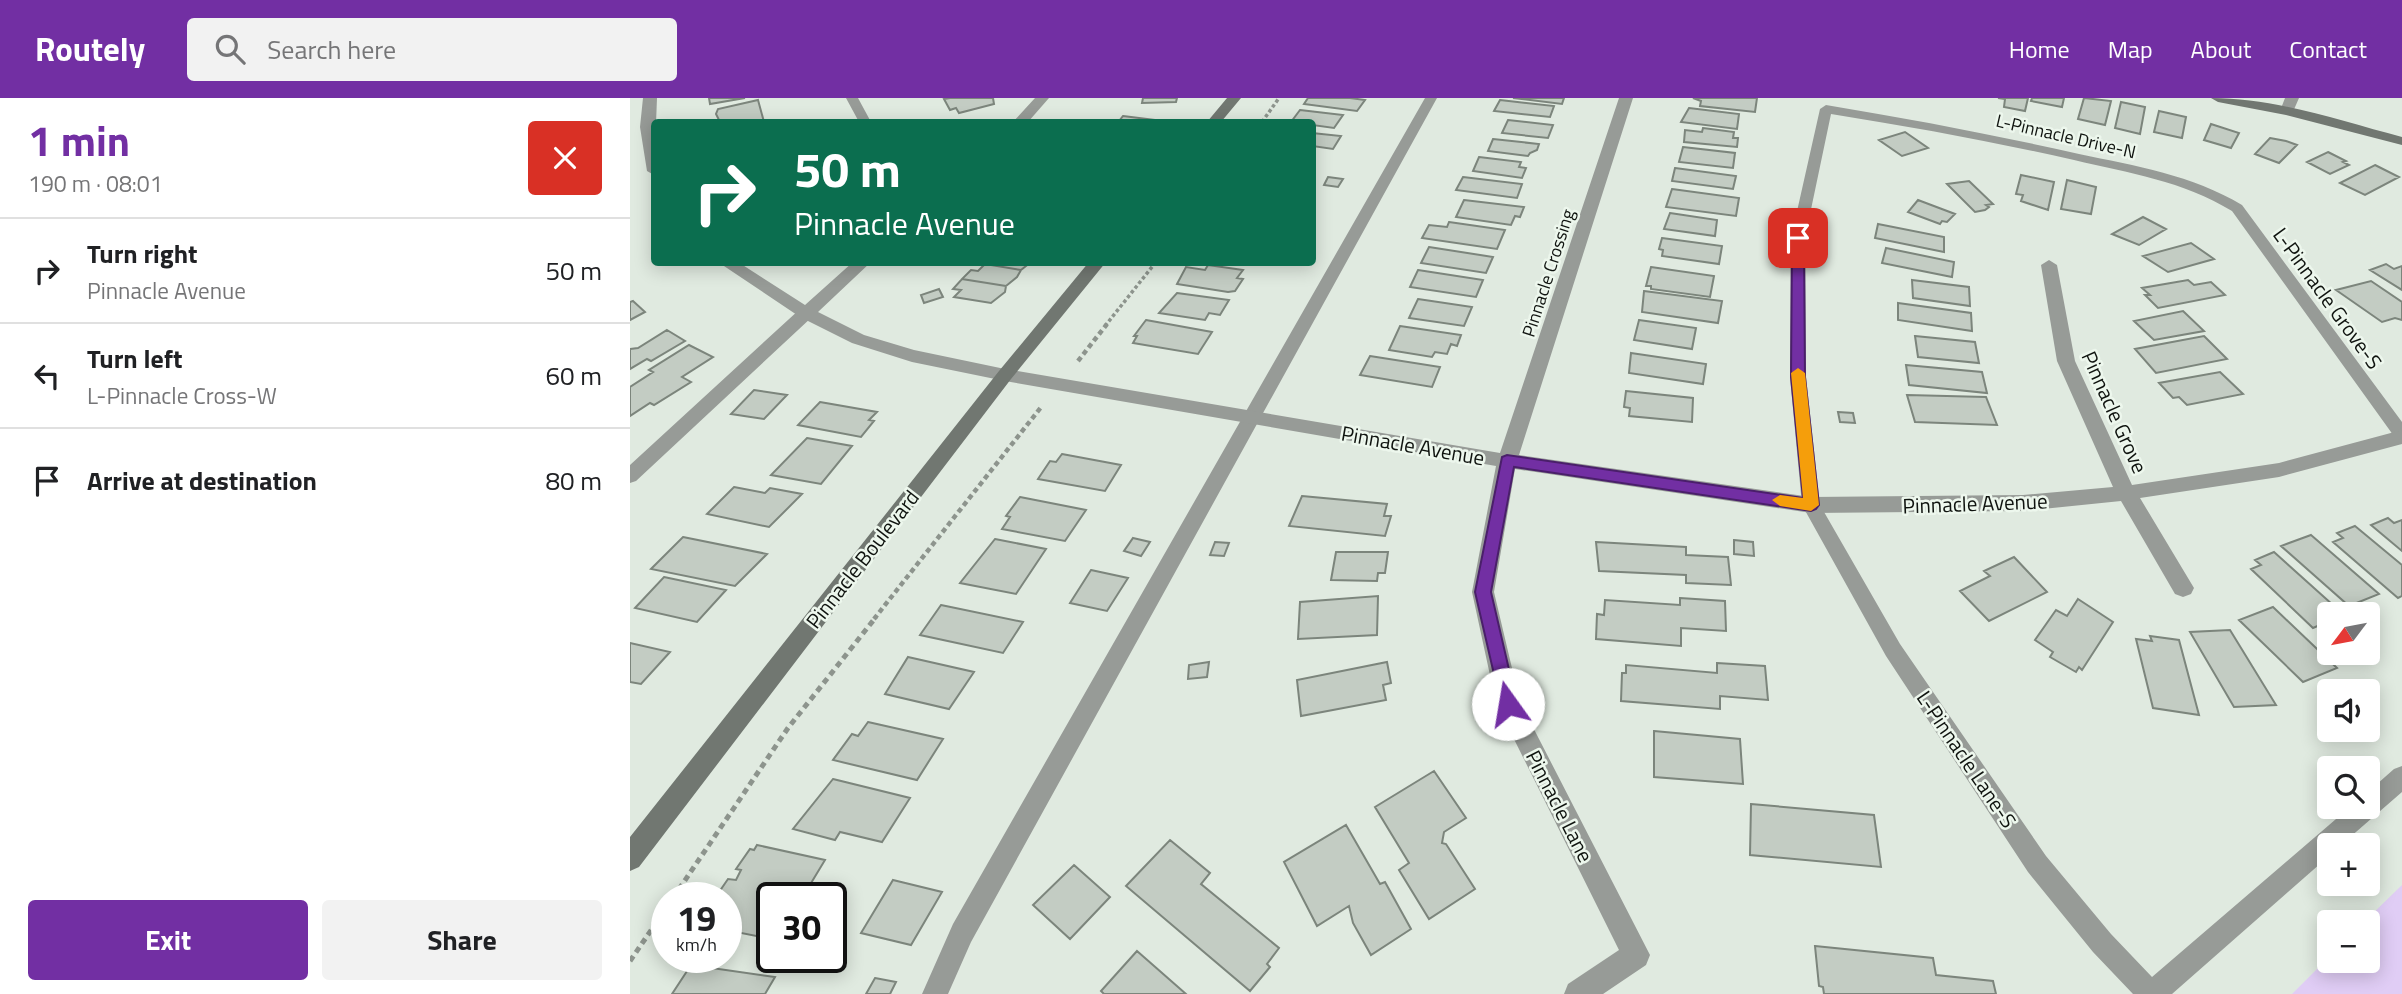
<!DOCTYPE html>
<html lang="en">
<head>
<meta charset="utf-8">
<style>
	body { margin:0; font-family:"Titillium Web",sans-serif; background:#f2f2f2; color:#202124; height:100vh; display:flex; flex-direction:column; font-size:26px; white-space:nowrap }
	* { box-sizing:border-box; margin:0 }
	p { font-size:23px; color:#757577 }
	.icon { flex:none; width:38px; height:38px; fill:none; stroke:currentColor; stroke-width:2; stroke-linecap:round; stroke-linejoin:round }
	.map { position:relative; flex:1; overflow:hidden }
	.details { display:flex; flex-direction:column; background:#fff; width:630px }
	.details>* { flex:none }
	.guide { position:absolute; left:21px; top:21px; width:665px; height:147px; border-radius:7px; box-shadow:0 4px 18px #0003; background:#0b6e4f; color:#fff; overflow:hidden }
	.needle { width:46px; rotate:238deg }
	.controls { position:absolute; left:1687px; top:504px; display:grid; gap:14px }
	.controls a { display:grid; place-items:center; width:63px; height:63px; border-radius:7px; background:#fff; box-shadow:0 4px 18px #0003; font-size:35px }
	.speed { position:absolute; left:21px; top:784px; display:flex; gap:14px; font-size:35px; font-weight:700; text-align:center }
	.speed>* { display:grid; place-content:center; width:91px; height:91px; border-radius:50%; background:#fff; box-shadow:0 4px 18px #0003; line-height:1 }
	.speed small { font-size:18px; font-weight:400 }
	.speed .limit { border:4px solid #111; border-radius:10px; background:#fff; color:#111 }
	.pin { position:absolute; display:grid; place-items:center; width:60px; height:60px; color:#fff; margin:-30px; border-radius:14px; box-shadow:0 4px 10px #0006 }
	.me { position:absolute; width:77px; margin:-38px; rotate:347deg; stroke-linejoin:round; filter:drop-shadow(0 0 5px #0008) }
	.turn { display:flex; align-items:center; gap:24px; height:147px; padding:0 28px; font-size:32px }
	.turn .icon { width:91px; height:91px; stroke-width:2.5 }
	.turn b { display:block; font-size:49px; line-height:60px }
	.round { display:grid; place-items:center; flex:none; width:74px; height:74px; border-radius:7px; background:#f2f2f2 }
	.summary { display:flex; align-items:center; justify-content:space-between; height:119px; padding:0 28px }
	h1 { font-size:42px; font-weight:700; line-height:52px; color:#722fa3 }
	.primary-button { display:flex; gap:14px; margin-top:auto; padding:14px 28px }
	.primary-button a { flex:1; height:80px; border-radius:7px; background:#722fa3; color:#fff; font-size:28px; font-weight:700; line-height:80px; text-align:center }
	.primary-button a+a { background:#f2f2f2; color:#202124 }
	ul { padding:0; list-style:none }
	li { display:flex; align-items:center; gap:21px; height:105px; padding:0 28px; border-top:2px solid #e0e0e0 }
	li div { flex:1 }
	li b { display:block; font-size:26px }
	li em { font-style:normal }
	header { display:flex; align-items:center; gap:42px; box-sizing:border-box; height:98px; padding:0 35px; background:#722fa3; color:#fff }
	header strong { font-size:33px }
	nav { display:flex; gap:38px; margin-inline-start:auto; font-size:24px }
	.search { width:490px; height:63px; background:#f2f2f2; display:flex; align-items:center; gap:18px; box-sizing:border-box; padding:0 24px; border-radius:7px; color:#757577; font-size:26px }
	main { display:flex; flex:1; min-height:0 }
	.map>svg:first-child { display:block }
	.green { fill:#e0cdf5 }
	.building { fill:#c3ccc3; stroke:#7c857c; stroke-width:2 }
	.lines { fill:none; stroke-linecap:round; stroke-linejoin:round }
	.path-far2 { stroke:#8d948d; stroke-width:3.5; stroke-dasharray:3.5 2.5; stroke-linecap:butt }
	.path-far1 { stroke:#8d948d; stroke-width:4.5; stroke-dasharray:5 3.5; stroke-linecap:butt }
	.path { stroke:#8d948d; stroke-width:5; stroke-dasharray:6 4.5; stroke-linecap:butt }
	.lane { fill:#979b97; fill-rule:evenodd }
	.street { fill:#979b97; fill-rule:evenodd }
	.secondary { fill:#717771; fill-rule:evenodd }
	.route { fill:#722fa3; stroke:#4a1f6a; stroke-width:2 }
	.slow { fill:#f59e0b }
	.labels { text-anchor:middle; dominant-baseline:central; stroke-width:5; stroke-linejoin:round; paint-order:stroke }
	.far-street-label { font-size:18px; fill:#0f130f; stroke:#edf7ed }
	.street-label { font-size:21px; fill:#0f130f; stroke:#edf7ed }
</style>
</head>
<body>
<header>
<strong>Routely</strong>
<div class="search"><svg class="icon" aria-label="search" viewBox="0 0 24 24"><circle cx="10" cy="10" r="6"/><path d="M15 15l6 6"/></svg>Search here</div>
<nav><a>Home</a><a>Map</a><a>About</a><a>Contact</a></nav>
</header>
<main>
<section class="details">
<div class="summary"><div><h1>1 min</h1><p>190 m · 08:01</p></div><a class="round" style="background:#d93025;color:#fff"><svg class="icon" aria-label="close" viewBox="0 0 24 24"><path d="M6 6l12 12M18 6L6 18"/></svg></a></div>
<ul>
<li><svg class="icon" aria-label="right" viewBox="0 0 24 24"><path d="M7 20v-9h11M14 6l5 5-5 5"/></svg><div><b>Turn right</b><p>Pinnacle Avenue</p></div><em>50 m</em></li>
<li><svg class="icon" aria-label="left" viewBox="0 0 24 24"><path d="M17 20v-9H6M10 6l-5 5 5 5"/></svg><div><b>Turn left</b><p>L-Pinnacle Cross-W</p></div><em>60 m</em></li>
<li><svg class="icon" aria-label="arrive" viewBox="0 0 24 24"><path d="M6 21V4h12l-3 4 3 4H6"/></svg><div><b>Arrive at destination</b></div><em>80 m</em></li>
</ul>
<div class="primary-button"><a>Exit</a><a>Share</a></div>
</section>
<div class="map">
<svg width="1772" height="896" viewBox="0 0 1772 896">
	<rect width="100%" height="100%" fill="#e0eae0"/>
	<path class="green" d="M1772 787V896H1662L1699 859V863H1738V824H1734Z"/>
	<path class="building" d="M79 0H115L80 6Z
		M320 0H363L364 6 329 15 326 10 320 12 314 1Z
		M513 0H547L546 4 512 5Z
		M678 0H720L735 2 727 13 674 6Z
		M883 0H934L932 6Z
		M1063 0H1127L1125 14 1070 8 1071 3Z
		M1368 0H1398L1395 13 1374 9 1375 1Z
		M1402 0H1434L1432 9 1401 3Z
		M1454 0 1481 3 1475 27 1448 21Z
		M128 2 134 24H88H90L86 16 88 11Z
		M870 2 924 8 920 19 864 13Z
		M1491 4 1515 9 1510 36 1485 30Z
		M1059 10 1109 16 1107 31 1051 24Z
		M670 12 713 17 704 30 682 27V24H661Z
		M1529 13 1556 19 1552 40 1524 34Z
		M493 18 525 22 523 24H480L489 23Z
		M878 22 923 27 918 40 872 35Z
		M1581 26 1609 35 1601 50 1574 42Z
		M1073 30 1104 34 1103 40H1108L1107 49 1054 44 1055 32 1072 34Z
		M1275 34 1298 50 1272 58 1249 42Z
		M682 35 711 38 703 51 682 48Z
		M1640 40 1656 43 1667 47 1649 65 1625 56Z
		M863 41 909 46 907 52 900 55 898 58 858 53Z
		M1053 49 1105 55 1103 70 1049 64Z
		M1698 54 1716 63 1713 64 1719 67 1700 76 1677 64Z
		M849 59 891 64 889 69 896 70 892 80 843 73Z
		M1745 67 1769 79 1735 97 1710 85Z
		M1045 70 1106 78 1103 91 1042 83Z
		M1391 77 1424 84 1418 112 1391 103 1393 97 1386 96Z
		M698 79 713 81 708 89 694 87Z
		M833 79 892 86 887 100 826 92Z
		M1437 82 1466 89 1461 116 1431 111Z
		M1339 83 1363 106 1356 107 1359 109 1355 112 1345 114 1317 86Z
		M1042 91 1109 100 1106 118 1036 109Z
		M834 102 894 109 890 119 885 118 881 127 826 119Z
		M1288 102 1325 116 1317 124 1312 123 1310 126 1278 114Z
		M1040 115 1087 122 1085 138 1034 131Z
		M1513 119 1536 131 1509 147 1482 136Z
		M819 124 875 132 867 151 792 140 799 127 817 129Z
		M1248 126 1314 139V154L1245 140Z
		M1032 140 1092 148 1089 166 1032 158 1033 152 1029 151Z
		M1561 145 1584 161 1538 174 1513 158Z
		M799 149 863 159 856 175 791 165Z
		M1256 150 1324 164 1322 179 1252 165Z
		M356 164H401L391 172 355 166Z
		M355 166 391 172 387 179 376 188 332 181 341 172 348 173Z
		M1756 166 1764 171 1772 168V192L1740 172Z
		M578 167 613 172 607 180 613 181 605 193 598 194 547 186 556 169 575 172Z
		M1021 169 1084 178 1080 199 1021 191V188H1016Z
		M788 172 853 182 846 199 780 189Z
		M332 181 376 188 375 194 361 205 324 199 331 192 323 191Z
		M1282 182 1339 189 1340 208 1283 200Z
		M1558 182 1564 187 1581 184 1595 197 1528 210 1515 197H1520L1512 190Z
		M1741 183 1772 204V222L1765 220 1752 224 1706 192Z
		M309 191 313 199 294 205 291 197Z
		M1014 193 1092 203 1088 225 1012 214Z
		M547 195 599 202 590 217 579 215 575 222 529 215Z
		M788 201 842 209 834 228 779 220Z
		M3 203 15 214 0 222V204Z
		M1268 205 1341 215 1342 233 1268 222Z
		M1553 213 1574 233 1524 242 1504 223Z
		M516 222 582 234 568 256 503 245 507 238H504Z
		M1009 222 1066 230 1062 251 1004 242Z
		M770 228 831 237 827 248 821 246 817 256 805 254 802 259 759 252Z
		M37 232 55 243 21 263 17 261 0 271V251L8 250Z
		M1285 238 1345 244 1349 265 1288 259Z
		M1574 238 1597 261 1526 275 1505 251Z
		M59 247 83 259 52 279 61 284 24 307 20 305 0 318V289L23 274 19 272Z
		M1001 255 1076 266 1073 286 999 275Z
		M740 258 810 269 802 289 730 277Z
		M1276 267 1352 274 1357 295 1279 287Z
		M1590 274 1613 296 1557 307 1549 299 1543 300 1529 285Z
		M124 292 157 297 134 321 101 316Z
		M996 293 1063 300 1062 324 999 318 1000 310 994 309Z
		M1277 297 1356 299 1367 327 1285 324Z
		M190 304 247 314 239 322 244 323 231 339 168 327Z
		M1208 314 1223 315 1225 325 1210 324Z
		M177 340 222 348 191 386 141 377Z
		M432 356 491 367 475 393 408 381 420 363 426 364Z
		M104 389 135 395 140 390 172 396 139 429 77 416Z
		M672 398 757 406 754 418H761L755 438 659 428Z
		M390 399 456 412 435 443 372 431 380 419 376 418Z
		M1758 420 1764 425 1772 422V453L1741 427Z
		M1725 428 1772 467V498L1768 500 1703 444 1713 440 1707 435Z
		M1681 437 1749 496 1719 508 1651 448Z
		M53 439 137 456 105 488 21 471Z
		M503 440 520 444 511 458 494 453Z
		M365 441 416 451 386 496 330 485Z
		M1104 442 1123 444 1124 458 1104 456Z
		M585 444 599 445 594 458 580 457Z
		M966 444 1056 449V457L1098 459 1101 487 1056 485V477L969 473Z
		M706 454H758L755 475H748L747 483 701 482Z
		M1644 454 1713 516H1699V523L1683 530 1621 471 1631 467 1625 462Z
		M1384 459 1417 494 1359 523 1330 493 1360 478 1354 473Z
		M461 472 498 480 477 513 440 505Z
		M34 479 96 492 67 524 5 510Z
		M748 498 747 537 668 541 670 504Z
		M1050 500 1095 503 1096 533 1051 530V548L966 541 967 516 974 517 975 502 1050 507Z
		M1448 501 1483 524 1452 572 1449 569 1446 574 1420 559 1423 554 1405 542 1426 512 1437 518Z
		M311 507 393 524 373 555 290 537Z
		M1643 509 1707 570 1673 584 1609 522Z
		M1600 532 1646 607 1604 609 1560 534Z
		M1520 538 1549 542 1569 617 1523 610 1506 541 1522 543Z
		M0 545 40 554 11 586 0 584Z
		M278 559 344 574 319 611 255 596Z
		M579 564 577 579 558 581 559 567Z
		M757 564 761 585 753 587 756 602 671 618 667 582Z
		M1087 565 1135 568 1138 602 1090 598V611L991 603 992 575H996V567L1087 575Z
		M238 624 313 641 287 682 203 662 222 636 228 638Z
		M1024 633 1110 641 1113 686 1024 679Z
		M804 673 836 720 814 734 812 745 816 746 845 791 799 821 769 772 779 765 745 709Z
		M203 681 280 700 252 744 210 734 205 742 163 731Z
		M1121 706 1244 717 1251 769 1120 757Z
		M716 727 750 786 755 784 781 831 741 857 723 825 719 808 687 828 654 764Z
		M540 742 580 775 571 786 649 850 637 866 640 869 620 893 496 788Z
		M127 747 195 762 172 800H142V841L96 832V800H85L98 781 106 782 111 772 106 771 120 751 124 752Z
		M444 767 480 799 440 841 403 807Z
		M263 782 312 794 281 847 231 835Z
		M1185 848 1303 860 1306 877 1363 883 1366 896H1194L1193 889 1189 888Z
		M507 853 556 896H474L471 893Z
		M61 867 145 879 135 896H42Z
		M245 880 266 884 260 896H236Z"/>
	<g class="lines">
		<path class="path-far2" d="M632 24 649 0
			M475 228 526 164"/>
		<path class="path-far1" d="M448 263 477 226
			M244 521 412 308"/>
		<path class="path" d="M43 800 158 630 246 519
			M0 863 37 809"/>
		<path class="lane" d="M216 0H228L241 24H229Z
			M795 0H807L341 844 318 896H292L323 826Z
			M1196 7C1281 21 1365 37 1449 56 1506 68 1562 77 1612 107L1772 324V343L1766 341 1602 113C1553 83 1499 75 1444 62 1364 44 1283 29 1201 16L1175 140 1176 279 1190 407 1270 546 1416 758 1481 836 1522 879 1720 709H1738V694L1764 671 1772 668V694L1711 747H1699V758L1542 896H1503L1463 854 1398 774 1256 558 1172 407 1160 279 1161 140 1190 11Z
			M176 210 182 211 184 215 182 219 6 383 0 385V367L170 211Z"/>
		<path class="street" d="M13 0H27L24 77 17 73 10 29Z
			M405 0H419L398 24H383Z
			M989 0H1003L889 357 1181 399 1393 397 1483 389 1427 263 1411 167 1419 162 1427 167 1445 263 1502 387 1649 365 1772 332V346L1649 379 1510 400 1564 490 1561 496 1553 499 1545 496 1491 403 1393 413 1181 415 885 371 864 494 890 604 1020 857 1016 867 973 896H934L938 886 989 852 866 605 842 494 866 368 375 283 282 264 222 245 170 219 88 164H108L175 207 223 164H241L188 214 234 237 284 252 375 271 870 355Z
			M1655 0H1669L1662 16 1657 17 1650 13Z"/>
		<path class="secondary" d="M597 0H611L591 24H577Z
			M1581 0C1646 0 1710 23 1772 39V47L1656 17 1588 4Z
			M459 164H476L381 281 9 769 0 773V739L369 273Z"/>
	</g>
	<path class="route" d="M1168 137 1174 140 1175 279 1189 407 1186 411 1181 413 884 369 861 494 887 606 885 611 878 613 872 611 845 494 872 359 877 357 1173 400 1161 279 1162 140Z"/>
	<path class="slow" d="M1168 270 1175 275 1189 407 1181 413 1150 408 1142 402 1150 397 1173 400 1161 275Z"/>
	<g class="labels">
		<g class="far-street-label">
			<text transform="translate(1436 38) rotate(13)">L-Pinnacle Drive-N</text>
			<text transform="translate(918 175) rotate(-72)">Pinnacle Crossing</text>
		</g>
		<g class="street-label">
			<text transform="translate(1698 200) rotate(54)">L-Pinnacle Grove-S</text>
			<text transform="translate(1485 314) rotate(66)">Pinnacle Grove</text>
			<text transform="translate(783 347) rotate(10)">Pinnacle Avenue</text>
			<text transform="translate(1345 405) rotate(-2)">Pinnacle Avenue</text>
			<text transform="translate(232 461) rotate(-52)">Pinnacle Boulevard</text>
			<text transform="translate(1337 661) rotate(56)">L-Pinnacle Lane-S</text>
			<text transform="translate(930 708) rotate(63)">Pinnacle Lane</text>
		</g>
	</g>
</svg>
<div class="controls">
<a><svg class="needle" viewBox="-14 -14 28 28"><path d="M0-13l5 13h-10z" fill="#e53935"/><path d="M0 13l5-13h-10z" fill="#757577"/></svg></a>
<a><svg class="icon" aria-label="sound" viewBox="0 0 24 24"><path d="M4 9h4l5-4v14l-5-4H4zM17 9q2 3 0 6"/></svg></a>
<a><svg class="icon" aria-label="search" viewBox="0 0 24 24"><circle cx="10" cy="10" r="6"/><path d="M15 15l6 6"/></svg></a>
<a>+</a>
<a>−</a>
</div>
<div class="speed"><div>19<small>km/h</small></div><div class="limit">30</div></div>
<div class="pin" style="left:1168px;top:140px;background:#d93025"><svg class="icon" aria-label="arrive" viewBox="0 0 24 24"><path d="M6 21V4h12l-3 4 3 4H6"/></svg></div>
<svg class="me" style="left:878px;top:606px" viewBox="-20 -20 40 40"><circle r="19" fill="#fff"/><path d="M0-13L10 11 0 6-10 11z" fill="#722fa3"/></svg>
<div class="guide">
<div class="turn"><svg class="icon" aria-label="right" viewBox="0 0 24 24"><path d="M7 20v-9h11M14 6l5 5-5 5"/></svg><div><b>50 m</b>Pinnacle Avenue</div></div>
</div>
</div>
</main>
</body>
</html>
